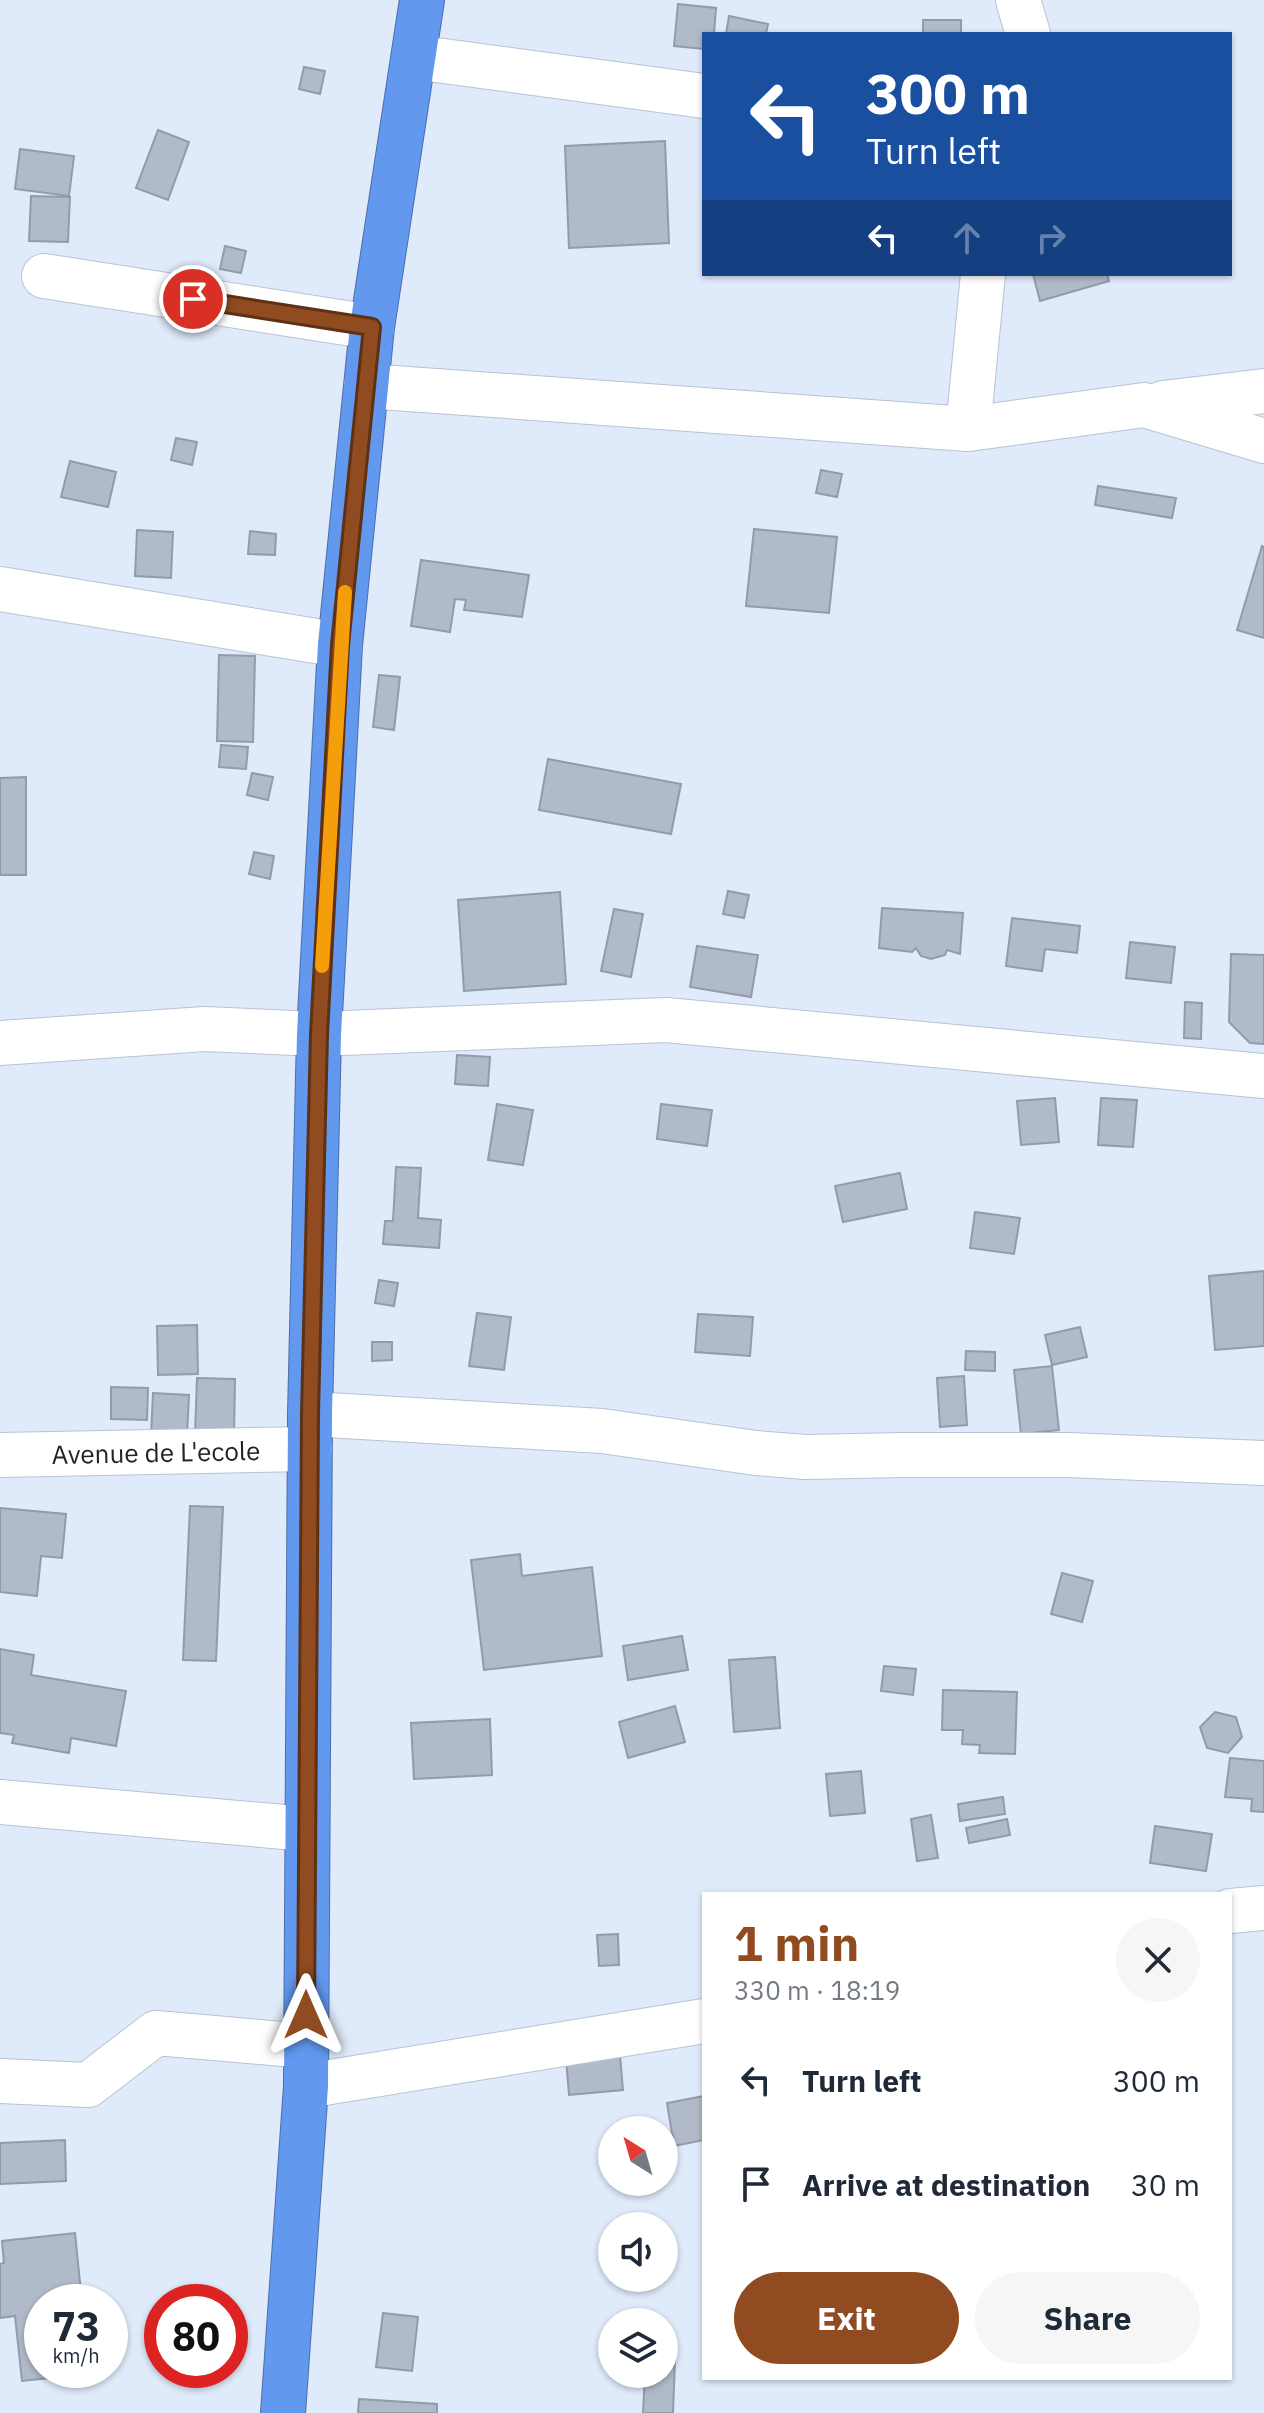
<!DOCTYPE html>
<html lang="en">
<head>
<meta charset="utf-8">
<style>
	body { margin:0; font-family:"IBM Plex Sans",sans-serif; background:#f6f6f7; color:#1f2937; height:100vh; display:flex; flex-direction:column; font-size:30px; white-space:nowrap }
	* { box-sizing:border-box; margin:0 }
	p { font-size:26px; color:#747a83 }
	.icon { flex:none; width:44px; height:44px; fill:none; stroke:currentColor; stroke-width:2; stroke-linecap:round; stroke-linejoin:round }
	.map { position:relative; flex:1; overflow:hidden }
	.sheet { position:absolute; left:702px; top:1892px; width:530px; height:488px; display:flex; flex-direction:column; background:#fff; border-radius:0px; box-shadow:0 2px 6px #0004 }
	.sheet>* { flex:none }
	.top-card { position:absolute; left:702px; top:32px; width:530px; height:244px; border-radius:0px; box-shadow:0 2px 6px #0004; background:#1a4fa0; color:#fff; overflow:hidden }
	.needle { width:52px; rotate:323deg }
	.fabs { position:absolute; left:598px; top:2116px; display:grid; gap:16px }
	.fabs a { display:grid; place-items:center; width:80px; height:80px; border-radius:50%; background:#fff; box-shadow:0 2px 6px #0004; font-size:40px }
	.speed { position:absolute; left:24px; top:2284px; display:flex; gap:16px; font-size:40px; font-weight:700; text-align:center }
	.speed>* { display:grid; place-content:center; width:104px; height:104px; border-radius:50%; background:#fff; box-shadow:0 2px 6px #0004; line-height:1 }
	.speed small { font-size:20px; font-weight:400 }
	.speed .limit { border:12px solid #d22; background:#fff; color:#111 }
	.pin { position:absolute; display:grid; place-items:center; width:68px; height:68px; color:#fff; margin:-34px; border:4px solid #fff; border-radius:50%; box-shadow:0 2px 8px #0007 }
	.me { position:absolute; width:88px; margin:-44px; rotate:0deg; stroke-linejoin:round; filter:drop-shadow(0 0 6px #0008) }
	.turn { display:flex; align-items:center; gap:28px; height:168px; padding:0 32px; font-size:36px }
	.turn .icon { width:104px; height:104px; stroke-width:2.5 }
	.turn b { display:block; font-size:56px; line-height:68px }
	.lanes { display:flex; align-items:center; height:76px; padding:0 32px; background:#0003; justify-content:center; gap:40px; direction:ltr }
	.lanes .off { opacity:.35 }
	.round { display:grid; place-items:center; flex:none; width:84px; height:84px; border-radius:42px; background:#f6f6f7 }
	.overview { display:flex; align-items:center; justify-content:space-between; height:136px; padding:0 32px }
	h1 { font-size:48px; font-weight:700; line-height:60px; color:#904b20 }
	.primary-button { display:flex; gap:16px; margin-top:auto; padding:16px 32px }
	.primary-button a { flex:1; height:92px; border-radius:48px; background:#904b20; color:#fff; font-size:32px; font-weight:700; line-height:92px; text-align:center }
	.primary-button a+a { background:#f6f6f7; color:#1f2937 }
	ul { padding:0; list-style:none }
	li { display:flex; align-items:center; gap:24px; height:104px; padding:0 32px }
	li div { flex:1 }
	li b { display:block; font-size:30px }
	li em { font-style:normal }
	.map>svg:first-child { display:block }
	.building { fill:#b0bac9; stroke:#929baa; stroke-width:2 }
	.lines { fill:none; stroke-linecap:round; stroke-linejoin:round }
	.minor-casing { stroke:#b9c3d2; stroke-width:46 }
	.highway-casing { stroke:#4b6fa9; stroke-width:46 }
	.minor { stroke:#fff; stroke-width:44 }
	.highway { stroke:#6298ee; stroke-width:44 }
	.route-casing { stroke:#5e3115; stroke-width:20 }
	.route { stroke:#904b20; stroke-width:14 }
	.slow { stroke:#f59e0b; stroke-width:14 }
	.labels { text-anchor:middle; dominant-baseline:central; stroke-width:6; stroke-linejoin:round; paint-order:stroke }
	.street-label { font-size:26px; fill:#202329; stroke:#fff }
</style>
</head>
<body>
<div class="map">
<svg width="1264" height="2413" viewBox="0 0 1264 2413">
	<rect width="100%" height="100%" fill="#dfeafa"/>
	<path class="building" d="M678 4 716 8 714 34H704V49L674 46Z
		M729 16 768 24 766 34H726Z
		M923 20H961V34H923Z
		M304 67 325 71 320 94 299 89Z
		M158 130 189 142 168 200 136 188Z
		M665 141 669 243 569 248 565 146Z
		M20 149 74 156 69 196 15 189Z
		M31 196 70 197 68 242 29 241Z
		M225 246 246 251 241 273 220 269Z
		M1033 274H1107L1109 281 1040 301Z
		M176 438 197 442 192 465 171 460Z
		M70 461 116 472 108 507 61 497Z
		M821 470 842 474 837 497 816 493Z
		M1098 486 1176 498 1172 518 1095 505Z
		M754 529 837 537 829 613 746 606Z
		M137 530 173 532 171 578 135 576Z
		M250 531 276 534 275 555 248 554Z
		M1262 546 1264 547V638L1237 630Z
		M421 560 529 575 522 617 464 610 466 600 455 599 450 632 411 626Z
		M219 655 255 656 253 742 217 741Z
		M379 675 400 677 394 730 373 727Z
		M221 745 248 747 246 769 219 767Z
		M548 759 681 784 671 834 539 810Z
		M252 773 273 777 268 800 247 795Z
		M26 777V875H0V778Z
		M254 852 274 856 270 879 249 874Z
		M728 891 749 895 744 918 723 914Z
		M560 892 566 984 464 991 458 900Z
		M882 908 963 913 960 954 947 950 945 955 931 959 921 956 916 948 912 952 879 948Z
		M614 909 643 914 631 977 601 971Z
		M1012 918 1080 926 1077 953 1045 949 1042 971 1006 966Z
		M1130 942 1175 947 1171 983 1126 978Z
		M697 946 758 955 751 997 690 987Z
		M1231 954 1264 955V1044L1250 1043 1229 1022Z
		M1185 1002 1202 1003 1201 1039 1184 1038Z
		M457 1055 490 1057 488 1086 455 1084Z
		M1055 1098 1059 1142 1021 1145 1017 1101Z
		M1101 1098 1137 1100 1133 1147 1098 1145Z
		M497 1104 533 1110 523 1165 488 1160Z
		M661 1104 712 1110 707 1146 657 1139Z
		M396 1167 421 1168 418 1218 441 1220 439 1248 383 1244 385 1221H393Z
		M900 1173 907 1209 843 1222 835 1186Z
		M975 1212 1020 1218 1014 1254 970 1248Z
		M1264 1271V1346L1215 1350 1209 1276Z
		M379 1280 398 1283 394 1306 375 1303Z
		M477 1313 511 1317 504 1370 469 1366Z
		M698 1314 753 1317 750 1356 695 1352Z
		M197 1325 198 1374 158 1375 157 1326Z
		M1080 1327 1087 1357 1052 1365 1045 1335Z
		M372 1342H392V1360L372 1361Z
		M966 1351 995 1352V1371L965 1370Z
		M1052 1366 1059 1430 1021 1434 1014 1370Z
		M964 1376 967 1425 940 1427 937 1378Z
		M197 1378 235 1379 234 1435 195 1434Z
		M111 1387 148 1388 147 1420 111 1419Z
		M153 1393 189 1395 187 1436 151 1435Z
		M190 1506 223 1507 216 1661 183 1660Z
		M0 1508 66 1514 62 1558 41 1556 37 1596 0 1592Z
		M520 1554 522 1576 592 1567 602 1656 484 1670 471 1560Z
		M1062 1573 1093 1581 1082 1622 1051 1614Z
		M682 1636 688 1670 628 1680 623 1646Z
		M0 1649 34 1655 31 1675 126 1691 116 1746 71 1738 69 1753 12 1743 14 1735 0 1733Z
		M775 1657 780 1728 734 1732 729 1660Z
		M884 1666 916 1669 913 1695 881 1691Z
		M943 1690 1017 1692 1015 1754 979 1753 980 1745 962 1744 963 1730H942Z
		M675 1706 685 1742 628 1758 619 1722Z
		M1215 1712 1236 1717 1242 1737 1228 1753 1207 1748 1200 1727Z
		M490 1719 492 1775 414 1779 411 1723Z
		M1230 1758 1264 1761V1812L1251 1811 1252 1799 1225 1797Z
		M861 1771 865 1813 830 1816 826 1774Z
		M1003 1797 1005 1814 960 1821 958 1804Z
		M931 1815 938 1858 917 1861 911 1819Z
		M1007 1819 1010 1835 969 1843 966 1828Z
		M1155 1826 1212 1834 1206 1871 1150 1863Z
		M618 1934 619 1965 599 1966 597 1935Z
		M620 2055 623 2090 569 2095 566 2059Z
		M704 2096V2140L674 2146 667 2103Z
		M65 2140 66 2181 0 2184V2143Z
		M75 2233 82 2302H42V2370H89V2374L22 2381 15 2316 0 2318V2264L4 2263 2 2241Z
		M383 2313 418 2317 412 2371 376 2367Z
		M664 2359H675L673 2413H643L645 2374H664Z
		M359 2399 437 2404V2413H358Z"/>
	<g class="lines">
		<g class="minor-casing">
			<g id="minor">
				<path d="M1018 0 1028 34"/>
				<path d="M414 57 704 96"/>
				<path d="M44 276 372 327"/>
				<path d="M366 386 968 429 1144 405 1264 441"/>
				<path d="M1163 403 1264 391"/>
				<path d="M968 429 983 274"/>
				<path d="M0 589 340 645"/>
				<path d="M0 1043 205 1029 319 1034 666 1020 1264 1076"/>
				<path d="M310 1414 602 1431 756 1453 805 1457 903 1455H1068L1264 1463"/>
				<path id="s1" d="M0 1455 310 1449"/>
				<path d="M0 1802 307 1829"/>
				<path d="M1230 1911 1264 1908"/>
				<path d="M0 2081 88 2085 156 2033 306 2046"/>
				<path d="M306 2086 704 2021"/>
			</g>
		</g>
		<g class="highway-casing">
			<path id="highway" d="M283 2413 306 2086 310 1414 319 1034 340 645 372 327 422 0"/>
		</g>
		<use href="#minor" class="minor"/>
		<use href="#highway" class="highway"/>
	</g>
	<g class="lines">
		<g class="route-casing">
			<path id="route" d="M193 299 372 327 340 645 319 1034 310 1414 306 2015"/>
		</g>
		<use href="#route" class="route"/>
		<path class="slow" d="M322 966 345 592"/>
	</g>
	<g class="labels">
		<g class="street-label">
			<text stroke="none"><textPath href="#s1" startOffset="156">Avenue de L'ecole</textPath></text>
		</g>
	</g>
</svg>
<div class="fabs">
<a><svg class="needle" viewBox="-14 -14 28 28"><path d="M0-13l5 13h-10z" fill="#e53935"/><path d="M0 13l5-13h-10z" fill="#747a83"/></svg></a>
<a><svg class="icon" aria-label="sound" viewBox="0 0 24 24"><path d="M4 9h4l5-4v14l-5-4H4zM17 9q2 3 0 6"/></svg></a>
<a><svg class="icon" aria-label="layers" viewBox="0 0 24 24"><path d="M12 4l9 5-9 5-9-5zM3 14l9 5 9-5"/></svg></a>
</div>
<div class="speed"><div>73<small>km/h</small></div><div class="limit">80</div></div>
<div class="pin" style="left:193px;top:299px;background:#d93025"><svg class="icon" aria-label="arrive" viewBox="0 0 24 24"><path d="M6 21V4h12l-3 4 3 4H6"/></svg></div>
<svg class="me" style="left:306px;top:2015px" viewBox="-20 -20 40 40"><path d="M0-17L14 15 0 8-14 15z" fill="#904b20" stroke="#fff" stroke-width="4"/></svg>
<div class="top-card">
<div class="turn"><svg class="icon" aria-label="left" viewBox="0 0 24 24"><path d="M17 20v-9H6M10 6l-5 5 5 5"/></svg><div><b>300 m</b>Turn left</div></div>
<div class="lanes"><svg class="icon" aria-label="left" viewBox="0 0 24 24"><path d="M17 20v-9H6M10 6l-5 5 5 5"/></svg><svg class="icon off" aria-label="ahead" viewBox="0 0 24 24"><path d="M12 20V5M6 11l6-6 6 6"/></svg><svg class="icon off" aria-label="right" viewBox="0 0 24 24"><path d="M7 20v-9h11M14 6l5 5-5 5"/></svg></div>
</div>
<section class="sheet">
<div class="overview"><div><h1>1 min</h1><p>330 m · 18:19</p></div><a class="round"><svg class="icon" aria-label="close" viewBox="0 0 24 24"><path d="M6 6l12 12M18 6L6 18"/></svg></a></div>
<ul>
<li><svg class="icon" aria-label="left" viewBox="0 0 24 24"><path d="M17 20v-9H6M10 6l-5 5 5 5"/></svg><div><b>Turn left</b></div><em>300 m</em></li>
<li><svg class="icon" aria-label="arrive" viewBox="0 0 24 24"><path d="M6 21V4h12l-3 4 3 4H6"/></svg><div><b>Arrive at destination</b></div><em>30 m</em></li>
</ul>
<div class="primary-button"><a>Exit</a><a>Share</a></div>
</section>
</div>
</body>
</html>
